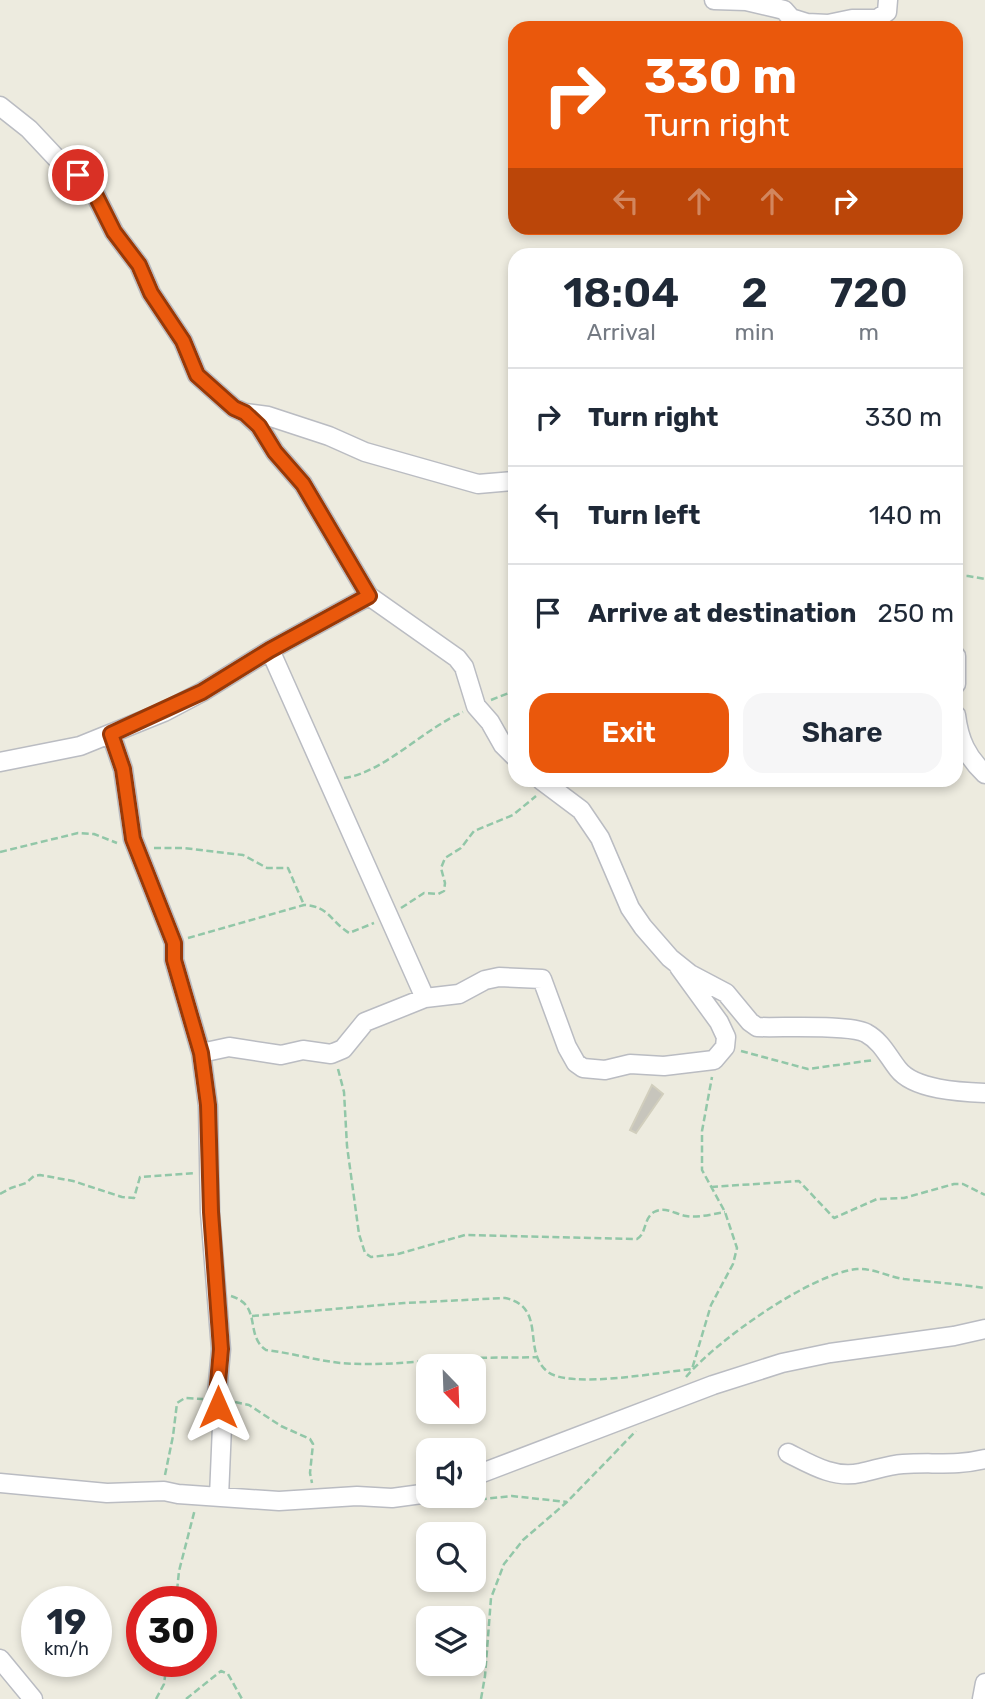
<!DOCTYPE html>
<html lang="en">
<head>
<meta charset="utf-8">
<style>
	body { margin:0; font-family:Rubik,sans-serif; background:#f6f6f7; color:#1f2937; height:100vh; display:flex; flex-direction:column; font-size:26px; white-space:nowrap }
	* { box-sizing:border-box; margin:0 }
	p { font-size:23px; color:#747a83 }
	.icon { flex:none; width:38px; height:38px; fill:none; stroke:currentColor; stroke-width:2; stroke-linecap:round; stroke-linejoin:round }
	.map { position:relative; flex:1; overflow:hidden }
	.panel { position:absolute; left:508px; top:248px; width:455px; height:539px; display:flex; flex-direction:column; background:#fff; border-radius:21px; box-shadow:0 4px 10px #0003 }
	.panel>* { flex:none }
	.top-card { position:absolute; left:508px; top:21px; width:455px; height:214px; border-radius:21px; box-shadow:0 4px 10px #0003; background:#ea580c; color:#fff; overflow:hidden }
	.needle { width:46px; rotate:157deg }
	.tools { position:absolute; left:416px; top:1354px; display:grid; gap:14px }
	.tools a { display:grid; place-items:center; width:70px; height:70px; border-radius:14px; background:#fff; box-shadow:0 4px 10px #0003; font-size:35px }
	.speed { position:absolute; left:21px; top:1586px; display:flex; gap:14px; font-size:35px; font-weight:700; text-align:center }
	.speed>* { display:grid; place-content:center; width:91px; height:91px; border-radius:50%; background:#fff; box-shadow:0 4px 10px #0003; line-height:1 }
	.speed small { font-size:18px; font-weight:400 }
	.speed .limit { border:10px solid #d22; background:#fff; color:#111 }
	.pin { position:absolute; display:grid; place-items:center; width:60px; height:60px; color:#fff; margin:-30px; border:4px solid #fff; border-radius:50%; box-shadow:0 2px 7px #0007 }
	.me { position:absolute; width:77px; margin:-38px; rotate:0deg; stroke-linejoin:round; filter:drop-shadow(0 0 5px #0008) }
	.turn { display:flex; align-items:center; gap:24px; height:147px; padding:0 21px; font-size:32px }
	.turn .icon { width:91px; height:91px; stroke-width:2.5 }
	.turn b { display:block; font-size:49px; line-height:60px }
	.lanes { display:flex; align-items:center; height:66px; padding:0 21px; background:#0003; justify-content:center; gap:35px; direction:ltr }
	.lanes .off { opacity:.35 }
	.eta { display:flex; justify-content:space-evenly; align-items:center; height:119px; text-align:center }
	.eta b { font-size:42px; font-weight:600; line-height:49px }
	.cta { display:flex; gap:14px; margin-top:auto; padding:14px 21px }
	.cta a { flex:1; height:80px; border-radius:21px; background:#ea580c; color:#fff; font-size:28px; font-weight:600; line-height:80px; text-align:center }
	.cta a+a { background:#f6f6f7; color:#1f2937 }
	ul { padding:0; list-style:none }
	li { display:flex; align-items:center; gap:21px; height:98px; padding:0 21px; border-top:2px solid #e0e1e3 }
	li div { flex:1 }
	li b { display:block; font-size:26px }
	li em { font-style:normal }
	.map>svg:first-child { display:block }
	.building { fill:#c7c5bc; stroke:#d1cebd; stroke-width:2 }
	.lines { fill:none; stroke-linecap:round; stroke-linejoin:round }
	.minor-casing { stroke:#babcc2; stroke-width:21 }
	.path { stroke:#92c7a8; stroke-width:2.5; stroke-dasharray:7 3.5; stroke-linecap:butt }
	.minor { stroke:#fff; stroke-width:18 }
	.route-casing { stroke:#983908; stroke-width:18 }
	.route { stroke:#ea580c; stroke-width:12 }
</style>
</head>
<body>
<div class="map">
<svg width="985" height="1699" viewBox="0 0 985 1699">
	<rect width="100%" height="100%" fill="#edebdf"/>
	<path class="building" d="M652 1085 663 1094 636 1133 630 1130Z"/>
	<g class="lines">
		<g class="minor-casing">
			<path id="minor" d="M714 0 746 1 776 8 784 10 791 18 807 23 828 24 852 19H877L887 12 888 0
				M0 106 29 129 60 162 78 175 96 196 114 232 139 265 151 293 183 341 197 375 234 408 245 413 259 426 275 452 303 484 369 596 457 658 464 667 476 706 490 722 503 745 514 756
				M245 413 268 416 329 436 365 452 478 484 514 481
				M270 650 425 998
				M956 656V684
				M956 715C959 740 967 757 985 774
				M111 734 123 769 133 839 174 943V960L201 1053 208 1106 210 1212 221 1349 217 1394 222 1426 219 1497
				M0 762 80 746 164 712 202 692 270 650 369 596
				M541 780 581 810 600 838 630 908 643 927 670 958 690 974 726 993 750 1022 757 1027C781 1028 849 1024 866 1033 882 1042 887 1055 898 1069 914 1090 961 1092 985 1093
				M201 1053 229 1047 281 1055 303 1050 331 1054 343 1049 365 1022 425 998 459 994 485 980 499 977 542 979 567 1047 576 1063 583 1068 605 1070 630 1064 664 1066 714 1060 725 1047 726 1037 719 1022 679 967
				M788 1453C810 1464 834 1479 860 1473 875 1470 888 1465 903 1464 931 1462 957 1466 985 1459
				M474 1476 713 1385 782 1363 830 1353 954 1336 985 1329
				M0 1483 107 1493 164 1491 178 1494 279 1501 357 1496 392 1498 429 1493
				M0 1659 33 1699
				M982 1699 985 1683"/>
		</g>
		<path class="path" d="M956 576H968L985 579
			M491 700 514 691
			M344 778C383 773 425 728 463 712
			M154 848H183L243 855 267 868H288L304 905
			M0 852 78 833 94 834 117 843
			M401 908 424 893 438 894 444 891 445 883 441 868 445 858 461 848 474 831 513 815 536 796
			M188 938 304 905C329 906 330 921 349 933L374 923
			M741 1051 808 1069 874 1060
			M338 1069 344 1092 347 1146 359 1234 365 1253 371 1257 398 1254 465 1235 637 1239C647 1233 643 1219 654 1212 665 1206 675 1214 686 1216 698 1218 713 1214 725 1212
			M711 1187 799 1181 834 1218 877 1199 904 1198 954 1184H963L985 1195
			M0 1194 11 1188 26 1183 34 1176 40 1175 73 1181 122 1197 134 1198 140 1177 196 1173
			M231 1296C263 1306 244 1335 266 1350 291 1353 315 1360 340 1363 377 1366 414 1362 452 1359 480 1357 509 1358 538 1357
			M252 1316 404 1303 505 1298C548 1307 521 1352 548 1372 570 1389 662 1372 692 1369L711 1305 733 1264 737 1248 725 1212 702 1170V1131L712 1077
			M686 1377C716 1341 810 1274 857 1269 873 1268 889 1277 904 1279 931 1282 958 1284 985 1288
			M235 1402 249 1405 281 1426 310 1439 313 1444 310 1473 312 1483
			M165 1475 173 1436 177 1403 185 1398 203 1399
			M438 1504 512 1496 567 1502
			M176 1601 179 1571 195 1509
			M156 1699 164 1684 167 1661
			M186 1699 221 1671 228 1674 242 1699
			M481 1699 485 1676 491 1598 504 1564 523 1540 567 1502 636 1431"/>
		<use href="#minor" class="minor"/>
	</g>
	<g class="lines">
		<g class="route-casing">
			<path id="route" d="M78 175 96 196 114 232 139 265 151 293 183 341 197 375 234 408 245 413 259 426 275 452 303 484 369 596 270 650 202 692 111 734 123 769 133 839 174 943V960L201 1053 208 1105 211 1212 221 1349 217 1394 218 1407"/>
		</g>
		<use href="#route" class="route"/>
	</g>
</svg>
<div class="tools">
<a><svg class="needle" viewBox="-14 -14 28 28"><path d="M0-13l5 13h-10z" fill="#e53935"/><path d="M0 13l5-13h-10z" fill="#747a83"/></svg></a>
<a><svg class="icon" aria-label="sound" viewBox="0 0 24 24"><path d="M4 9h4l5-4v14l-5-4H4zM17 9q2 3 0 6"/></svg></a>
<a><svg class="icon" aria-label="search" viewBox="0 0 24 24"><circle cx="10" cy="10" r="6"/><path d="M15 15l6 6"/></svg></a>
<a><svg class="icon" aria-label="layers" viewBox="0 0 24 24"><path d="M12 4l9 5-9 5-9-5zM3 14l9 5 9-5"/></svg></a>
</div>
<div class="speed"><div>19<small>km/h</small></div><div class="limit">30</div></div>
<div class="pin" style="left:78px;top:175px;background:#d93025"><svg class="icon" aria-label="arrive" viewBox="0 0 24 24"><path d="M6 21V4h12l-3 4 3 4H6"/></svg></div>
<svg class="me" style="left:218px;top:1407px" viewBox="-20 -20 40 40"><path d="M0-17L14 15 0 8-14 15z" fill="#ea580c" stroke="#fff" stroke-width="4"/></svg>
<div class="top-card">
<div class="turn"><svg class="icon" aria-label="right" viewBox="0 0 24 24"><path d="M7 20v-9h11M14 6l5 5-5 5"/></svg><div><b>330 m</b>Turn right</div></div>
<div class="lanes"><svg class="icon off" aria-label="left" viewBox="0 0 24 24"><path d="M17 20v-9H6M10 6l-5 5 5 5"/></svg><svg class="icon off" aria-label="ahead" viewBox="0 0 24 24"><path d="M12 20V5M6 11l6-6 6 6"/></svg><svg class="icon off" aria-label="ahead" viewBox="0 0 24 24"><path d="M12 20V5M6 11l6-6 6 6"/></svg><svg class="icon" aria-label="right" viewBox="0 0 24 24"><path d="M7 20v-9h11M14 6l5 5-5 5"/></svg></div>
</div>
<section class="panel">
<div class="eta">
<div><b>18:04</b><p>Arrival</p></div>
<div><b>2</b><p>min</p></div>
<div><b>720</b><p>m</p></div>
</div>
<ul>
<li><svg class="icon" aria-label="right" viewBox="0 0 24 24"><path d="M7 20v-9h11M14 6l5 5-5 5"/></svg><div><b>Turn right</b></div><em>330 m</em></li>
<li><svg class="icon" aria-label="left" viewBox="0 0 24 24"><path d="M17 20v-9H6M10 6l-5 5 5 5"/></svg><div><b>Turn left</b></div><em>140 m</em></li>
<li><svg class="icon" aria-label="arrive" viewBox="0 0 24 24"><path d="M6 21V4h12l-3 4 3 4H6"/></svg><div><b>Arrive at destination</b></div><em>250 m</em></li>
</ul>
<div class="cta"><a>Exit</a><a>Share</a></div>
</section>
</div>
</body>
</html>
